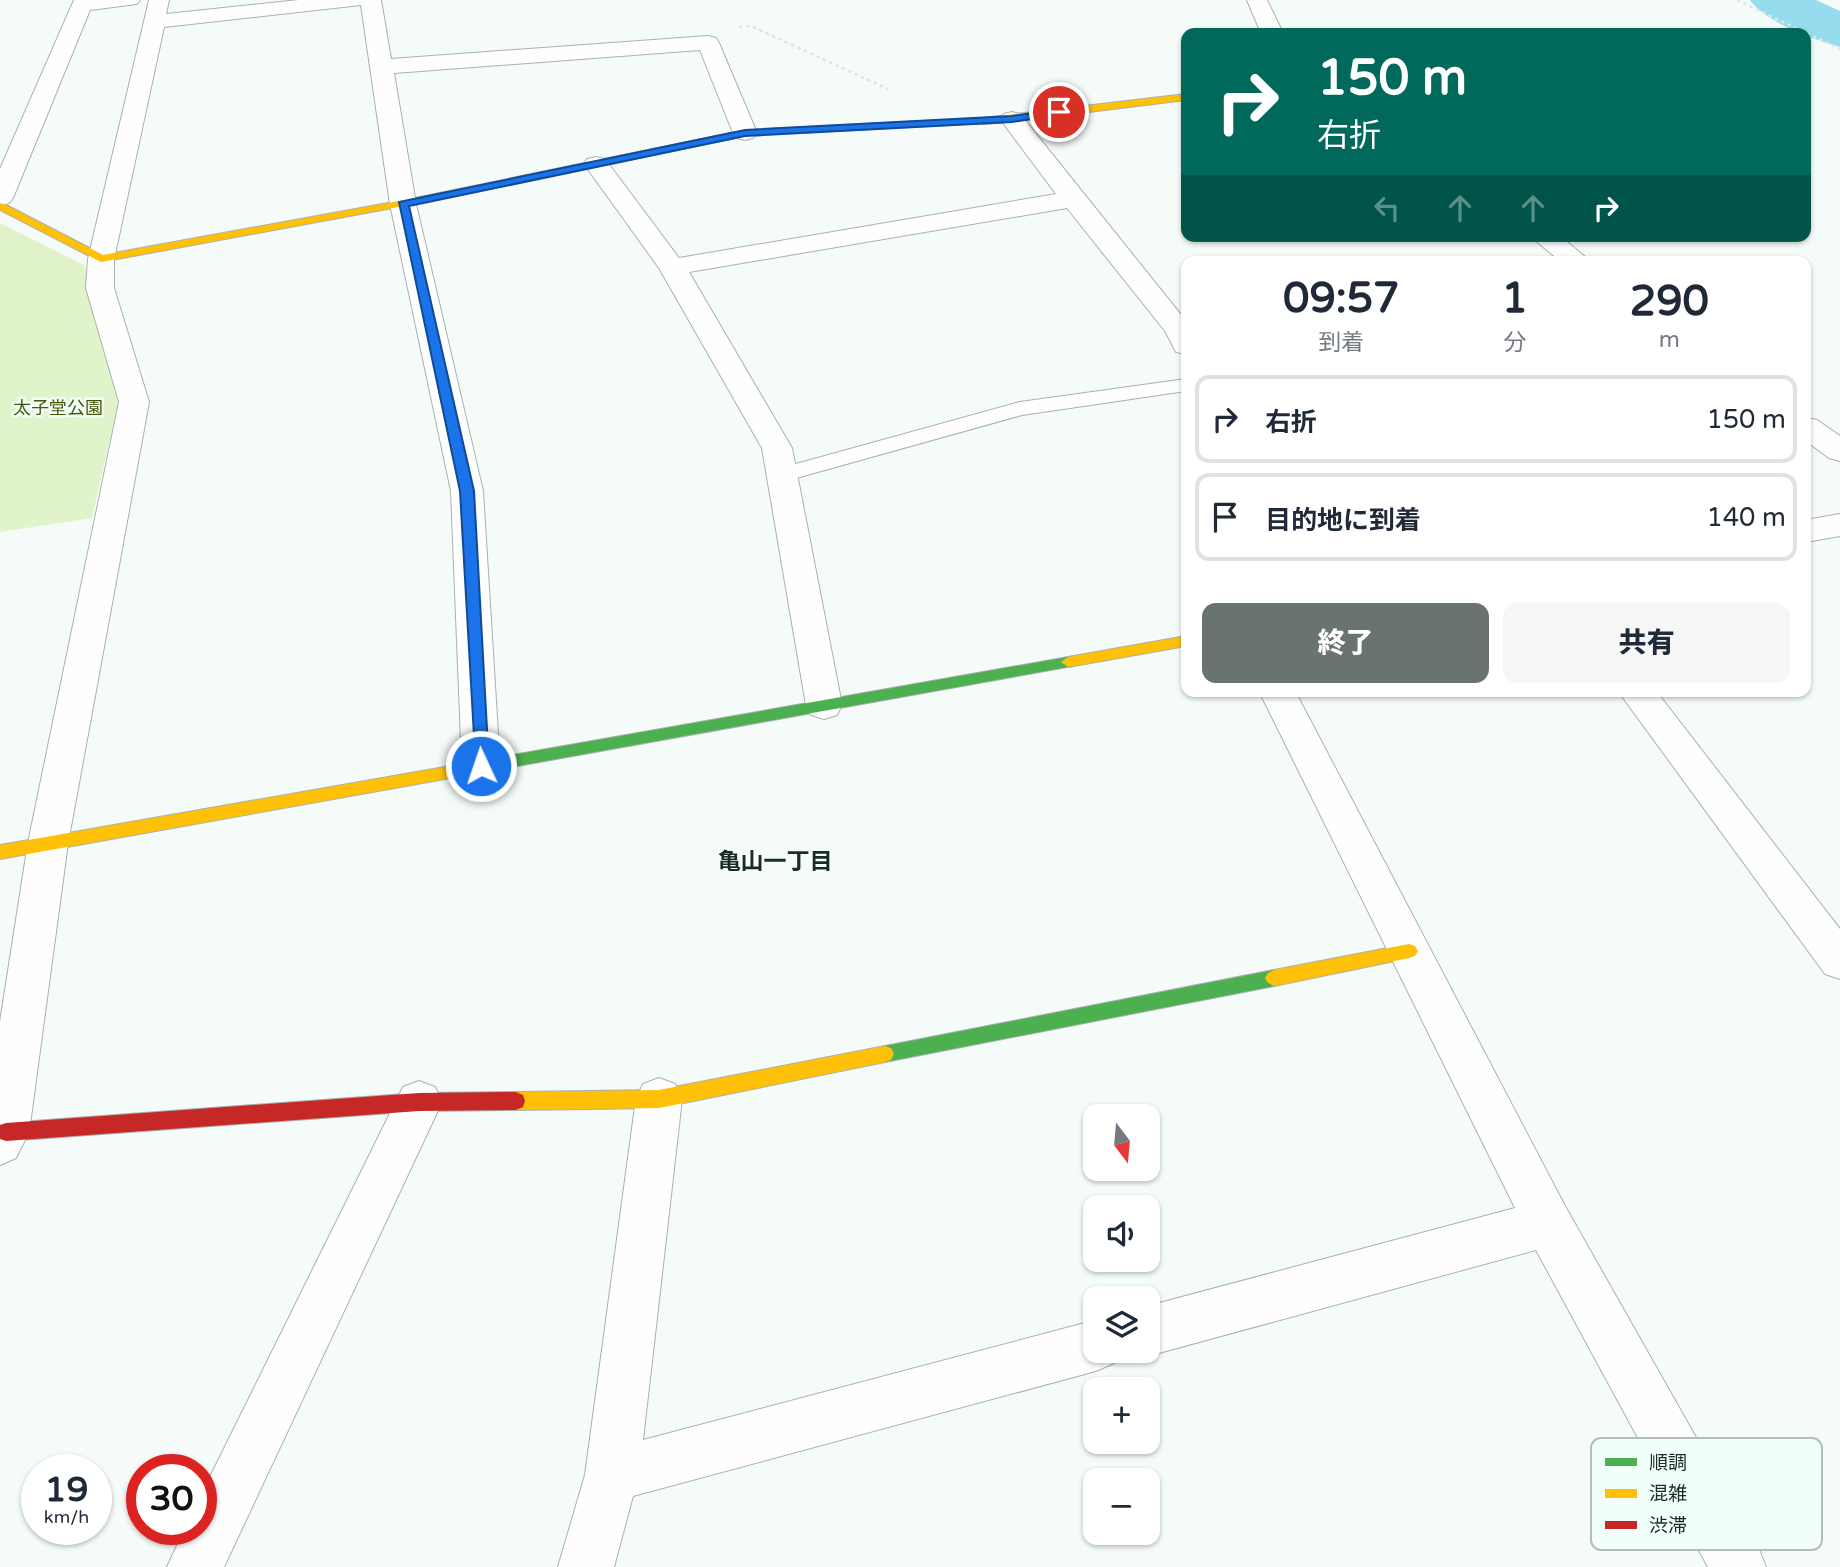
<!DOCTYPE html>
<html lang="ja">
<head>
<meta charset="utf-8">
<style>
	body { margin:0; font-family:"Varela Round","Noto Sans JP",sans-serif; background:#f6f6f7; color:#1f2937; height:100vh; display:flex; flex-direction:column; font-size:26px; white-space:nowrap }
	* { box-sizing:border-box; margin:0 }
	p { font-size:23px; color:#747a83 }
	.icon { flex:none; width:38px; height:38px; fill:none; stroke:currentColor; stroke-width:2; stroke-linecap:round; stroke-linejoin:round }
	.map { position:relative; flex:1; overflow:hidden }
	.sheet { position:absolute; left:1181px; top:256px; width:630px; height:441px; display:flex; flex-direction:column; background:#fff; border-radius:14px; box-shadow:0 2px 5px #0004 }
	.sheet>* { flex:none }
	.top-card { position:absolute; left:1181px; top:28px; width:630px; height:214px; border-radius:14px; box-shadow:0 2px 5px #0004; background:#00695c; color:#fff; overflow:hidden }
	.needle { width:46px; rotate:164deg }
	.buttons { position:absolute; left:1083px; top:1104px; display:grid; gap:14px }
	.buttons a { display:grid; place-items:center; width:77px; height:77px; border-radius:14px; background:#fff; box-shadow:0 2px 5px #0004; font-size:35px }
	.speed { position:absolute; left:21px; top:1454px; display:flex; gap:14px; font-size:35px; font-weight:700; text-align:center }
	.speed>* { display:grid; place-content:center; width:91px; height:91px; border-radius:50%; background:#fff; box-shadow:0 2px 5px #0004; line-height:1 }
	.speed small { font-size:18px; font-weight:400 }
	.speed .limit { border:10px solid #d22; background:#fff; color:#111 }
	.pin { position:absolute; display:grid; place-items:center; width:60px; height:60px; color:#fff; margin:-30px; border:4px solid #fff; border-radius:50%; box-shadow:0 2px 7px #0007 }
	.me { position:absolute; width:77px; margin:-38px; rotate:357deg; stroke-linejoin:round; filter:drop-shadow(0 0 5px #0008) }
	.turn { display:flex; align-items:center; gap:24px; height:147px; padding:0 21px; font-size:32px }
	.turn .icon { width:91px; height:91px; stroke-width:2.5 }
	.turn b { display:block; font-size:49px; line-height:60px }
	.lanes { display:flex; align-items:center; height:66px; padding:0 21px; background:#0003; justify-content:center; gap:35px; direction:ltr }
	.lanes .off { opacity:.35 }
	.eta { display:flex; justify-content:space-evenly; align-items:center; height:119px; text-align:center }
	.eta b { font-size:42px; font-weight:800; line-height:49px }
	.action { display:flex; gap:14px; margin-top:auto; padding:14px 21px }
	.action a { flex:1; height:80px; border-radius:14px; background:#697370; color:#fff; font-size:28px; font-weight:800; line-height:80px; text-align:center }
	.action a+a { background:#f6f6f7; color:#1f2937 }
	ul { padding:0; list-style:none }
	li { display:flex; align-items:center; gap:21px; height:88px; margin:0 14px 10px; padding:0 7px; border:4px solid #e0e1e3; border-radius:14px }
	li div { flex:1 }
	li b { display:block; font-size:26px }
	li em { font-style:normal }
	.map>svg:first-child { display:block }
	.green { fill:#e1f3cb }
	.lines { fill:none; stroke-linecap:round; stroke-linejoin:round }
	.river { fill:#95dcee; fill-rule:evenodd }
	.lane-casing { stroke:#a9b2ae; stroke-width:2 }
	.street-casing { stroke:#a9b2ae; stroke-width:2 }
	.fast-casing { stroke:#a9b2ae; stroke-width:2 }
	.slow-casing { stroke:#a9b2ae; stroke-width:2 }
	.jam-casing { stroke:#a9b2ae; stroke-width:2 }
	.path { stroke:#e3e5e4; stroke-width:2.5; stroke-dasharray:3.5 3.5; stroke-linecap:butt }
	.lane { fill:#fefefe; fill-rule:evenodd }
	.street { fill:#fefefe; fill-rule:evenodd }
	.fast { fill:#4caf50; fill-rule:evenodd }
	.slow { fill:#ffc107; fill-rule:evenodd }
	.jam { fill:#c62828; fill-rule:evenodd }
	.route { fill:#1a73e8; stroke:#114b97; stroke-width:2 }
	.labels { text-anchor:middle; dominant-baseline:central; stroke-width:5; stroke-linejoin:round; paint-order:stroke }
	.far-park-label { font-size:18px; fill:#425909; stroke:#f2fef9 }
	.neighbourhood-label { font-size:23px; font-weight:bold; fill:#1e2a26; stroke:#f2fef9 }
	.key { fill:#f2fef9; stroke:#b2beba; stroke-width:2 }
	.key-label { font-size:19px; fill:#1e2a26 }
</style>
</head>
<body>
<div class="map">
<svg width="1840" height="1567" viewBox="0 0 1840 1567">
	<rect width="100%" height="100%" fill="#f5fbf8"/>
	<path class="green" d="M0 223 84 265 118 403 92 518 0 532Z"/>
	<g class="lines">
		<path class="river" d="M1750 0H1816L1840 11V47C1815 40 1765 22 1750 0Z"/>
		<g class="lane-casing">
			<path id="lane" d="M1186 379V391L1022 415 782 482 774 480 771 475 774 470 1020 402Z"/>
		</g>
		<g class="street-casing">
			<path id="street" d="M74 0H140L137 4 90 10 13 198 9 203 0 206V169Z
				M149 0H169L166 14 299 0H381L391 59 708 36 716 38 719 43 757 133 753 138 745 140 737 138 733 133 700 50 394 73 416 204 483 491 500 766 494 776 481 781 468 776 462 766 451 491 390 204 361 5 164 27 114 259V288L149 402 68 843 29 1132 16 1158 0 1165V1022L28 843 119 402 86 288 88 259Z
				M1247 0H1267L1283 33H1261Z
				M1012 112 1020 114 1186 321V354L1176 352 1165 331 1067 208 689 272 792 448 842 705 837 715 824 719 811 715 806 705 762 448 659 268 584 164 587 159 596 157 605 159 679 258 1056 194 1000 119 1004 114Z
				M1530 236H1560L1590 261H1560Z
				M1806 418 1817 420 1840 436V461L1829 458 1806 441Z
				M1840 514V536L1806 542V520Z
				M1259 691H1295L1565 1206 1758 1547 1766 1567H1708L1536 1250 1148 1356 1135 1351H1148V1306L1515 1208Z
				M1618 691H1656L1840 929V979L1825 974Z
				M659 1078 675 1084 682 1099 643 1440 1096 1320V1351H1119L1114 1363 1096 1371 633 1496 614 1567H558L585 1475 636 1099 643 1084Z
				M419 1081 435 1087 442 1102 224 1567H167L184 1530H201V1495L403 1087Z"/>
		</g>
		<g class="fast-casing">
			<path id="fast" d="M983 118 986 119V123L745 136 410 205 405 202 410 199 745 130Z
				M1068 657 1075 662 1073 666 473 774 467 772 465 768 467 764 473 762Z
				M1274 970 1280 973 1283 978 1280 983 1274 986 885 1062 879 1060 876 1054 879 1048 885 1046Z"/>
		</g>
		<g class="slow-casing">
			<path id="slow" d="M1186 94V100L1008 122 983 124 978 121 983 118Z
				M410 199 415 202 414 204 101 262 0 210V203L4 204 103 255Z
				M1186 636V646L1068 667 1061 662 1068 657Z
				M473 762 479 764 481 768 479 772 473 774 0 859V845Z
				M1409 944 1415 946 1418 951 1415 956 1409 958 1274 986 1268 983 1265 978 1268 973 1274 970Z
				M885 1046 891 1048 894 1054 891 1060 885 1062 659 1108 516 1110 509 1107 507 1101 509 1095 516 1092 659 1090Z"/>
		</g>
		<g class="jam-casing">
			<path id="jam" d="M516 1092 523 1095 525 1101 523 1107 516 1110 419 1111 6 1141 0 1139V1125L6 1123 419 1093Z"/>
		</g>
		<path class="path" d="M1737 0 1840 49
			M739 27 751 26 888 89"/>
		<use href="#lane" class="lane"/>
		<use href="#street" class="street"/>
		<use href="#fast" class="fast"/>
		<use href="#slow" class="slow"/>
		<use href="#jam" class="jam"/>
	</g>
	<path class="route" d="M1059 109 1064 112 1063 114 1012 122 745 136 409 206 474 491 489 766 481 772 476 771 460 491 399 202 745 130 1012 116Z"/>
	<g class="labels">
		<g class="far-park-label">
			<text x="58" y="408">太子堂公園</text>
		</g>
		<g class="neighbourhood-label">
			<text x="775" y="862">亀山一丁目</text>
		</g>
	</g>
	<rect x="1591" y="1438" width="231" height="112" rx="10" class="key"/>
	<rect x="1605" y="1458" width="32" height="8" fill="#4caf50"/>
	<rect x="1605" y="1489" width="32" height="9" fill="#ffc107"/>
	<rect x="1605" y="1521" width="32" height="8" fill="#c62828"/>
	<g class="key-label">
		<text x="1649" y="1469">順調</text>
		<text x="1649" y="1500">混雑</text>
		<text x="1649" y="1532">渋滞</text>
	</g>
</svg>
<div class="buttons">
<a><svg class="needle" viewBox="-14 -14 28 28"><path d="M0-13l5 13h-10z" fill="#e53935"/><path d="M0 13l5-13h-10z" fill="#747a83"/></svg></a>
<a><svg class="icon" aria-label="sound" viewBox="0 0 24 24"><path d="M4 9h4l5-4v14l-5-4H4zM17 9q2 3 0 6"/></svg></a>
<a><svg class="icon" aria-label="layers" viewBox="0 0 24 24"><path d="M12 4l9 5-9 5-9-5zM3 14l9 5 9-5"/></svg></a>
<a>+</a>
<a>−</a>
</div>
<div class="speed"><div>19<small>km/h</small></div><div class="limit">30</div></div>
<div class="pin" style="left:1059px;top:112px;background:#d93025"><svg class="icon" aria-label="arrive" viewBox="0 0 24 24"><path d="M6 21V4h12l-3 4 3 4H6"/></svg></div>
<svg class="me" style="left:481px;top:766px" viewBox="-20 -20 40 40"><circle r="17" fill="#1a73e8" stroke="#fff" stroke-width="3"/><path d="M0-11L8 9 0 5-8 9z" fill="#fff"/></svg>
<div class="top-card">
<div class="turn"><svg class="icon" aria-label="right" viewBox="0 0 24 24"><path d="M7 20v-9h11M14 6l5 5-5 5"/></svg><div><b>150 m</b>右折</div></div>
<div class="lanes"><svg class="icon off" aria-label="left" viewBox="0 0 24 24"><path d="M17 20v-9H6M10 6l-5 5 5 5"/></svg><svg class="icon off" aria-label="ahead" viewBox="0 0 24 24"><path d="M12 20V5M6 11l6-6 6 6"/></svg><svg class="icon off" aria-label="ahead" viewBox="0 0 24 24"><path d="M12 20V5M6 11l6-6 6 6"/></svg><svg class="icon" aria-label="right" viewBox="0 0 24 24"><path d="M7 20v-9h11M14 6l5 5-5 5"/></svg></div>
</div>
<section class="sheet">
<div class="eta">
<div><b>09:57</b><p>到着</p></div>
<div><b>1</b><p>分</p></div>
<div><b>290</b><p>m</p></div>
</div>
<ul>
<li><svg class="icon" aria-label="right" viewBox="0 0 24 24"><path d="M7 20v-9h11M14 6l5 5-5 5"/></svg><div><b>右折</b></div><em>150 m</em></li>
<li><svg class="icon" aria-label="arrive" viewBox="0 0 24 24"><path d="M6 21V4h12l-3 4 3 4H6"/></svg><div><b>目的地に到着</b></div><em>140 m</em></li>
</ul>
<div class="action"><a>終了</a><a>共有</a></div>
</section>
</div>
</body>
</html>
